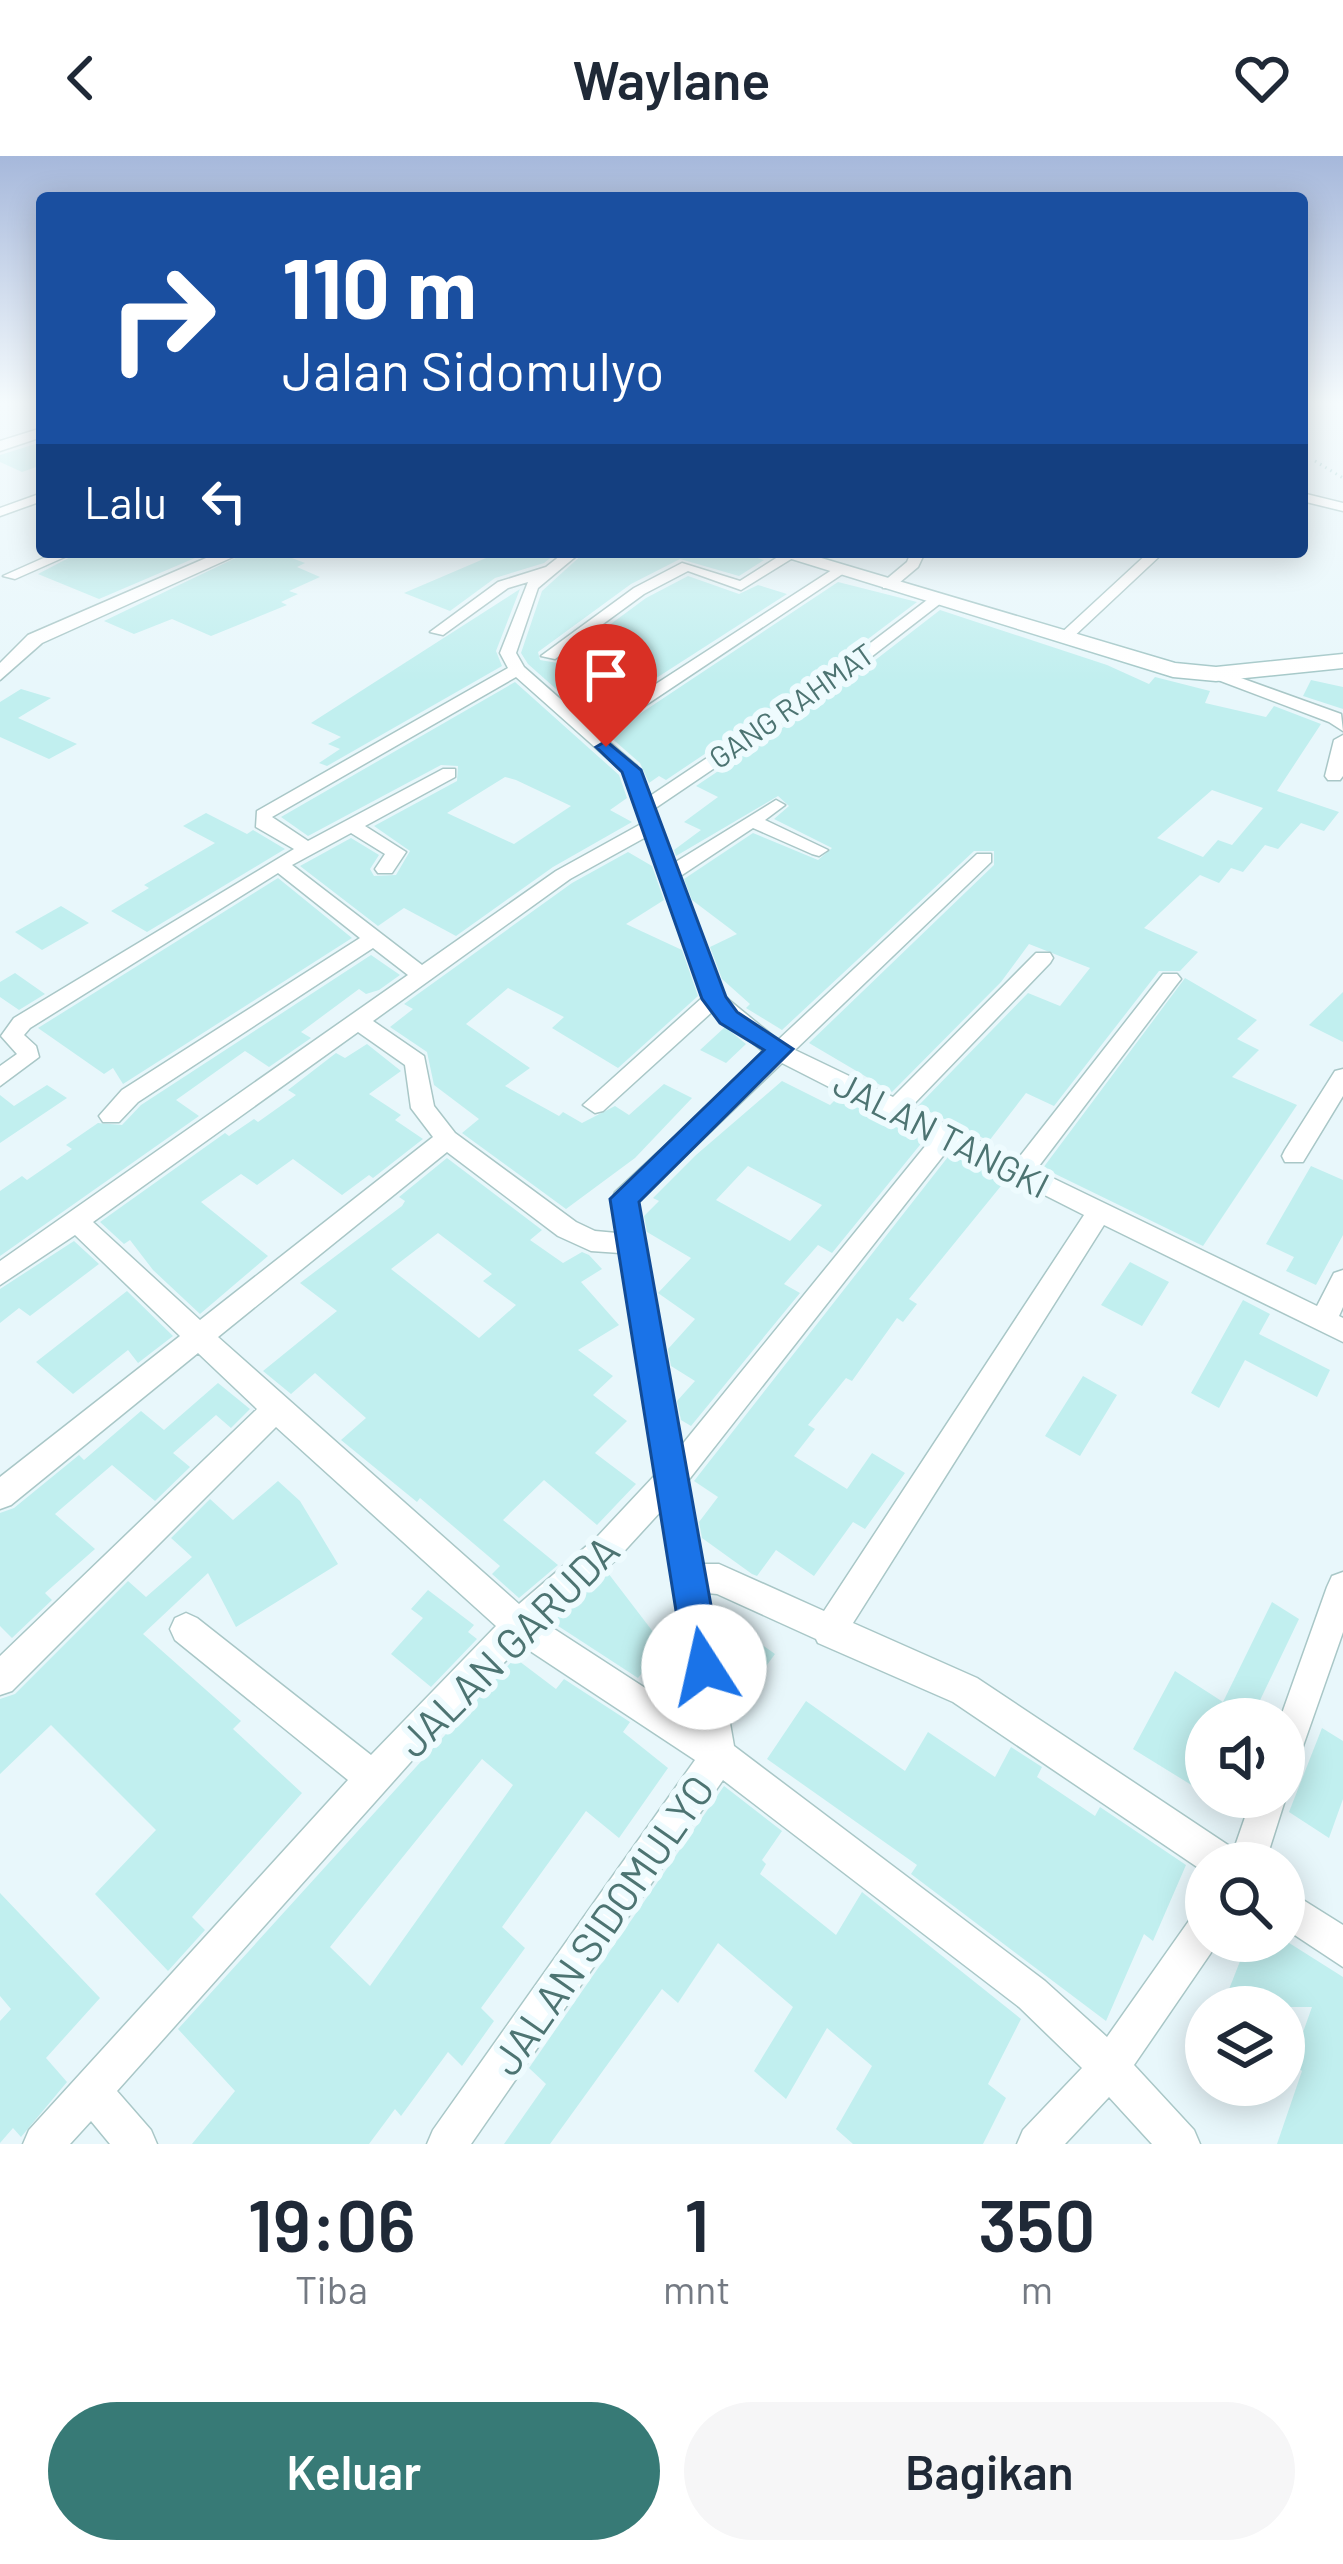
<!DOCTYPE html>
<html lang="id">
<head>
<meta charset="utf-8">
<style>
	body { margin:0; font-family:Barlow,sans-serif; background:#f6f6f7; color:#1f2937; height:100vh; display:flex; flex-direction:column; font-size:45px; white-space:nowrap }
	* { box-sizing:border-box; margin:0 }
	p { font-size:39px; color:#747a83 }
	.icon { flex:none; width:66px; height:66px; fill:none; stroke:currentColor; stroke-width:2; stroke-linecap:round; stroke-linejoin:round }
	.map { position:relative; height:1988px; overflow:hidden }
	.side { display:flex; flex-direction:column; background:#fff; flex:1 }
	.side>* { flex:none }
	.banner { position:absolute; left:36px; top:36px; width:1272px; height:366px; border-radius:12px; box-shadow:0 6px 30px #0003; background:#1a4fa0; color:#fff; overflow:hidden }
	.controls { position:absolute; left:1185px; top:1542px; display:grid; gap:24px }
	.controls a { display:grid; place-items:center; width:120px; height:120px; border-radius:50%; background:#fff; box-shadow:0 6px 30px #0003; font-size:60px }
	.pin { position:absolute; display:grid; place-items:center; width:102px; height:102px; color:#fff; margin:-123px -51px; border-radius:50% 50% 50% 0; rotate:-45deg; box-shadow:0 0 12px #0007 }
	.pin .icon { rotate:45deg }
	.me { position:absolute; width:132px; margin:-66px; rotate:350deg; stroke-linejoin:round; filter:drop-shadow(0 0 9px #0008) }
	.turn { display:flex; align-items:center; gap:42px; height:252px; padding:0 48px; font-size:54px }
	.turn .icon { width:156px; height:156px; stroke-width:2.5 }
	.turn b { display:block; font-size:84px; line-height:102px }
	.then { display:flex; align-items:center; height:114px; padding:0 48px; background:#0003; gap:24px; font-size:45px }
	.eta { display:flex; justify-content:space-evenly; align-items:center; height:204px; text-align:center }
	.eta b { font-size:72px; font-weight:600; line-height:84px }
	.button { display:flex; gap:24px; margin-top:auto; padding:24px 48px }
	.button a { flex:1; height:138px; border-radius:72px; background:#377a76; color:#fff; font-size:48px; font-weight:600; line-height:138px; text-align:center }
	.button a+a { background:#f6f6f7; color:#1f2937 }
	header { display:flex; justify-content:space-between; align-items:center; height:156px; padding:0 48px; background:#fff; font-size:54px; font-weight:600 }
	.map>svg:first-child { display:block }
	.building { fill:#c1efef; fill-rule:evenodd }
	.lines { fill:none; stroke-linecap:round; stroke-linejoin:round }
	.minor-casing { stroke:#a9c7c7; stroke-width:3 }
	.tertiary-casing { stroke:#a9c7c7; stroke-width:3 }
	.secondary-casing { stroke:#a5c8c8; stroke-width:3 }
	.path { stroke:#a4d4d3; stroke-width:3; stroke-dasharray:1.5 4.5; stroke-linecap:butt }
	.minor { fill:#fff; fill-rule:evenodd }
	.tertiary { fill:#fff; fill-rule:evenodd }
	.secondary { fill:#fff; fill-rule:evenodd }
	.route { fill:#1a73e8; stroke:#114b97; stroke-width:3 }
	.labels { text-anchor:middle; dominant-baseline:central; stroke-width:12; stroke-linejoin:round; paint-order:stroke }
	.far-street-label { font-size:30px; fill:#4d7472; stroke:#eefbfe }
	.street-label { font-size:36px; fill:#4d7472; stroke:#eefbfe }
	.near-street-label { font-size:42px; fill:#4d7472; stroke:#eefbfe }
</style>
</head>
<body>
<header><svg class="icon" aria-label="back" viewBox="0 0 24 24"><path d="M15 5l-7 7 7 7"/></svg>Waylane<svg class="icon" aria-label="heart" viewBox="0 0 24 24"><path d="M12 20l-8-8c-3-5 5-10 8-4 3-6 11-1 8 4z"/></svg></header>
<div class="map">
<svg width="1343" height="1988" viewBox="0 0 1343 1988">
	<rect width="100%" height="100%" fill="#e8f7fb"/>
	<path class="building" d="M42 286V309L22 316 0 306V299Z
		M80 396H209L99 443 38 418Z
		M248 396H276L305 407 297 411 320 421 289 435 298 438 281 446 287 449 211 480 172 463 134 478 104 465Z
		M500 396H558L544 407 495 422 450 455 404 437Z
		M585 396H738L764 404 739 420 680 403 631 428 538 496 540 504 558 507 646 442 688 420 739 438 758 429 787 438 591 564 528 508 521 497 542 435Z
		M838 426 917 446 803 532 666 624 659 620 649 627 640 607 608 579Z
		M520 433 496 495 502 510 327 610 319 607 340 593 328 588 341 581 311 567Z
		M940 454 1107 509 1149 528 1155 521 1210 535 1205 547 1266 561 1274 550 1321 568 1277 635 1339 656 1324 675 1301 667 1278 693 1265 689 1243 716 1231 712 1219 727 1200 719 1144 772 1198 796 1180 815H1159L1054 950 1026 937 989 985 918 950 1028 837 1060 850 1090 812 1029 788 1001 826 892 936 809 887 994 709V695H974L782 874 746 852 750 848 722 823 710 791 737 778 692 744 684 723 753 677 818 704 832 692 774 663 789 650 778 640 676 700 674 694 701 674 684 666 718 641 696 630 821 546ZM1212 634 1263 652 1232 689 1218 684 1203 701 1157 682Z
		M1311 524 1343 531V553L1303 540Z
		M515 526 619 619 627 642 610 654 632 666 553 711 456 780 404 752 378 770 300 710 351 682 379 699 370 713 374 720 396 719 410 695 374 670 457 625 458 610 441 609 308 680 281 661ZM505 621 516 624 571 650 514 688 447 657Z
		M21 533 51 542 18 562 77 588 49 603 0 581V546Z
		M206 657 247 678 253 674 285 693 147 776 111 755 149 732 144 729 215 687 183 670Z
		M628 696 652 710 664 744 626 768 682 794 698 840 618 912 552 872 564 861 508 832 466 868 530 912 505 930 559 960 563 956 582 967 615 950 629 959 664 928 692 942 635 1002 566 1053 462 977 479 963 434 929 427 896 390 871 413 853 404 848 572 727Z
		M278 722 352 782 123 928 113 912 104 918 38 872Z
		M61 750 89 767 42 794 15 776Z
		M371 799 400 819 379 834 366 838 359 833 301 876 311 882 269 911 245 895 176 944 199 960 0 1100V1035L22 1020 27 1024 72 993 66 989 98 967 122 969 141 949Z
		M15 817 45 838 19 854 0 841V826Z
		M1185 822 1257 864 1237 883 1259 894 1232 921 1297 949 1203 1090 1043 1012Z
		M1343 836V886L1309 869Z
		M725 871 746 888 726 907 700 894Z
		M367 888 401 915 369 938 401 959 395 964 423 983 373 1022 369 1019 342 1039 293 1003 257 1029 241 1018 201 1046 268 1100 200 1158 153 1114 130 1084 124 1088 100 1066 225 977 229 980 254 963 258 966 296 939 288 934 336 897 345 902Z
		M782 925 830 949 838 941 924 984 832 1097 818 1089 784 1128 800 1137 691 1270 681 1264 677 1245 695 1225 671 1210 668 1193 695 1163 658 1137 691 1102 647 1076 644 1060 659 1045 653 1042 696 999ZM748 1010 822 1049 790 1085 716 1044Z
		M47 929 67 942 0 987V939L14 950Z
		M951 997 1005 1025 909 1143 917 1148 903 1166 897 1162 852 1225 846 1222 808 1269 815 1273 794 1300 847 1333 872 1297 905 1317 865 1373 853 1366 814 1420 776 1394 757 1420 752 1418 702 1382 699 1366 718 1341 694 1325Z
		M447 1002 542 1074 530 1084 563 1107 582 1096 589 1099 602 1113 581 1126 619 1169 578 1194 613 1220 593 1239 627 1265 595 1297 636 1328 597 1369 544 1324 503 1364 558 1409 519 1442 492 1418 500 1410 420 1342 417 1346 341 1284 366 1262 315 1217 291 1238 263 1215 337 1155 300 1127 402 1050 405 1045 399 1041ZM438 1077 492 1118 483 1125 516 1149 479 1182 391 1113Z
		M1311 1010 1343 1024V1079L1316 1129 1286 1115 1294 1101 1266 1088Z
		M74 1085 99 1108 30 1160 19 1152 0 1167V1133Z
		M1130 1106 1169 1126 1142 1170 1101 1149Z
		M127 1135 173 1180 138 1207 128 1194 73 1238 36 1206Z
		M1243 1144 1270 1158 1259 1178 1330 1214 1317 1241 1245 1204 1219 1252 1191 1237Z
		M1083 1220 1117 1239 1080 1300 1045 1280Z
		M218 1227 250 1253 231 1272 216 1259 173 1297 190 1311 155 1345 112 1309 55 1358 95 1393 45 1437 52 1444 12 1482 0 1470V1357L14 1352 79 1299 84 1304 141 1255 164 1274Z
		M278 1325 300 1345 338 1408 236 1471 208 1417 143 1478 241 1565 233 1573 302 1637 192 1761 205 1774 168 1815 95 1738 156 1674 51 1569 0 1618V1543L15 1538 128 1425 146 1441 192 1401 171 1382 210 1343 233 1364Z
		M608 1417 683 1515 685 1524 673 1533 646 1512 638 1522 552 1466Z
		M428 1434 474 1469 468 1476 477 1483 431 1531 391 1498 423 1462 411 1453Z
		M1272 1446 1299 1463 1251 1563H1206V1638L1133 1593 1175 1515 1223 1546Z
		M741 1474 775 1498 756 1524 723 1500Z
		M515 1502 556 1533 564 1523 630 1566 623 1576 668 1612 619 1682 586 1655 502 1771 525 1792 481 1852 494 1865 462 1910 448 1896 401 1960 395 1953 369 1988H192L235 1935 178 1873ZM482 1603 513 1629 370 1830 330 1791Z
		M806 1545 905 1615 928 1576 995 1621 1011 1591 1042 1611 1037 1621 1095 1660 1100 1651 1186 1709 1153 1785 1144 1778 1106 1865 911 1718 917 1709 767 1603Z
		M1322 1572 1343 1585V1643L1329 1682 1289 1656Z
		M724 1630 782 1675 762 1704 766 1708 760 1718 836 1779 862 1736 1021 1863 988 1928 1006 1942 983 1988H853L836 1973 872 1910 827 1872 786 1943 754 1915 793 1851 718 1787 678 1847 662 1833 550 1988H504L546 1928 529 1912Z
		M0 1737 100 1842 46 1902 67 1926 21 1981 13 1972 0 1987V1865L11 1853 0 1840Z
		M1248 1785H1286L1343 1821V1988H1277L1302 1915 1292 1907 1312 1851H1222Z"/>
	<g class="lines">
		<g class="minor-casing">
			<path id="minor" d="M42 337V345L0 360V352Z
				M1302 337 1343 347V355L1302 345Z
				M57 396H76L15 423 3 420Z
				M565 396H581L538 432 516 497 524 511 591 570 835 412 847 415 601 579 637 610 650 640 806 536 931 441H941V447L818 542 654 653 674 707 776 644 785 649 765 664 828 694 819 700 812 698 753 672 679 721 724 840 778 884 977 698H991V706L795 894 893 941 1036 797H1050L1053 802 1050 807 911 951 1017 1004 1163 818H1177L1181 823 1177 828 1036 1014 1317 1150 1334 1117 1343 1114V1151L1339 1160 1343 1162V1186L1104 1069 853 1467 977 1522 1234 1693 1252 1641H1284V1635L1286 1641 1265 1707H1206V1717L953 1546 818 1487 816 1483 717 1438 707 1437 734 1590 1045 1825 1107 1881 1193 1759 1206 1753V1785H1219L1134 1909 1194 1974 1200 1988H1152L1109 1941 1065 1988H1017L1023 1974 1082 1912 1019 1851 723 1624 471 1988H427L433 1974 695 1604 521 1489 433 1581 117 1935 151 1974 157 1988H110L91 1965 70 1988H23L29 1974 348 1624 175 1484 170 1473 175 1462 186 1457 197 1462 371 1599 496 1470 276 1271 12 1535 0 1539V1500L257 1253 198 1197 11 1349 0 1353V1321L180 1180 75 1079 0 1129V1105L408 819 373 792 138 946 119 966H103L99 960 122 934 360 782 278 717 30 872 24 879 36 890 39 901 0 930V910L17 898 1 880 14 862 294 693 256 671 257 655 508 512 500 497 528 426 508 432 443 479 430 476 498 426 546 411ZM516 521 623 616 641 668 556 715 422 809 292 709 351 677 385 698 375 713 378 717H392L406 696 365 670 455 621V613H443L308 685 272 661ZM646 681 703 841 583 949 595 957 603 955 713 855 765 897 615 1036 612 1043 617 1077 595 1075 576 1066 455 977 434 950 424 900 373 865 570 723ZM358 876 405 909 411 952 433 981 200 1164 93 1066ZM782 907 931 983 681 1290 637 1046ZM950 991 1084 1059 824 1455 719 1408H702L687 1326ZM447 996 558 1080 591 1095 620 1097 656 1318 596 1382 519 1448 218 1181ZM662 1354 696 1565 545 1467 618 1402Z
				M911 396H925L918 411 893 432H883V426L907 406Z
				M1149 396H1164L1069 485H1059V479Z
				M784 397 796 400 741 434 688 415 644 438 555 503 541 500 634 432 682 407 740 425Z
				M1216 513 1341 558 1343 575 1329 566 1210 521V515Z
				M1343 579V620L1340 624H1328L1325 620 1334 584Z
				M1343 913V940L1303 1006H1285L1282 1000 1285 994 1335 915Z
				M1343 1416V1476L1296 1610 1284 1615V1563H1280L1327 1431 1332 1420Z
				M1284 1732 1343 1769V1811L1284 1772Z"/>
		</g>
		<g class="tertiary-casing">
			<path id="tertiary" d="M42 272V281L0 295V285Z
				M220 396H244L42 487 0 524V507L28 479Z"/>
		</g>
		<g class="secondary-casing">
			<path id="secondary" d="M769 396H801L1175 507 1216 511 1343 498V512L1216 525 1173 521Z"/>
		</g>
		<path class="path" d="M1315 305 1343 322"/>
		<use href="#minor" class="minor"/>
		<use href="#tertiary" class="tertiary"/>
		<use href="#secondary" class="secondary"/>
	</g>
	<linearGradient id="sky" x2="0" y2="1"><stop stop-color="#a6b8db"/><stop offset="0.47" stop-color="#f5fbfd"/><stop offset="1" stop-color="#f5fbfd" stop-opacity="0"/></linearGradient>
	<rect width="1343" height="525" fill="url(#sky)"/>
	<path class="route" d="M606 585 641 614 726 841 737 856 793 893 639 1046 722 1511 717 1524 704 1530 691 1524 685 1511 610 1043 764 894 720 867 702 843 622 616 596 591Z"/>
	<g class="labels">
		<g class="far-street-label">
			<text transform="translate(791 549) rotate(-35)">GANG RAHMAT</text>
		</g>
		<g class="street-label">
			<text transform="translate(942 977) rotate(27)">JALAN TANGKI</text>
		</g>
		<g class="near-street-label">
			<text transform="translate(507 1489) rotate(-45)">JALAN GARUDA</text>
			<text transform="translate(601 1768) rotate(-55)">JALAN SIDOMULYO</text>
		</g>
	</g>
</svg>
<div class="controls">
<a><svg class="icon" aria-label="sound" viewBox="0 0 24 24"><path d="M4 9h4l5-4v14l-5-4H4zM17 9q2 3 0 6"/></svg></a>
<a><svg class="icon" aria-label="search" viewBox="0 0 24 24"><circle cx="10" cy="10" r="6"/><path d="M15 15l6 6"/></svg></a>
<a><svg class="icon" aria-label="layers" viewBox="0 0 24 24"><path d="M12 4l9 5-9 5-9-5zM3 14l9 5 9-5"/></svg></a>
</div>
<div class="pin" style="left:606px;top:591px;background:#d93025"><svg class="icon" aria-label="arrive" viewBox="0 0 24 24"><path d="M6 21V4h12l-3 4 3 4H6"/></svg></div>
<svg class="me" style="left:704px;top:1511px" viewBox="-20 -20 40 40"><circle r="19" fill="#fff"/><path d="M0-13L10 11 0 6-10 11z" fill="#1a73e8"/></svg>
<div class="banner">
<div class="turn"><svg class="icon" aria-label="right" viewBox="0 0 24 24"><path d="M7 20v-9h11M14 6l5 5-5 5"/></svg><div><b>110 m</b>Jalan Sidomulyo</div></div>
<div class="then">Lalu<svg class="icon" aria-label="left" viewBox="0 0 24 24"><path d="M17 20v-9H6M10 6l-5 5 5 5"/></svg></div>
</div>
</div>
<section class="side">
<div class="eta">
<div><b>19:06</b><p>Tiba</p></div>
<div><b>1</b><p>mnt</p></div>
<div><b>350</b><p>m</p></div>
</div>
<div class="button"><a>Keluar</a><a>Bagikan</a></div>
</section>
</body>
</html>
